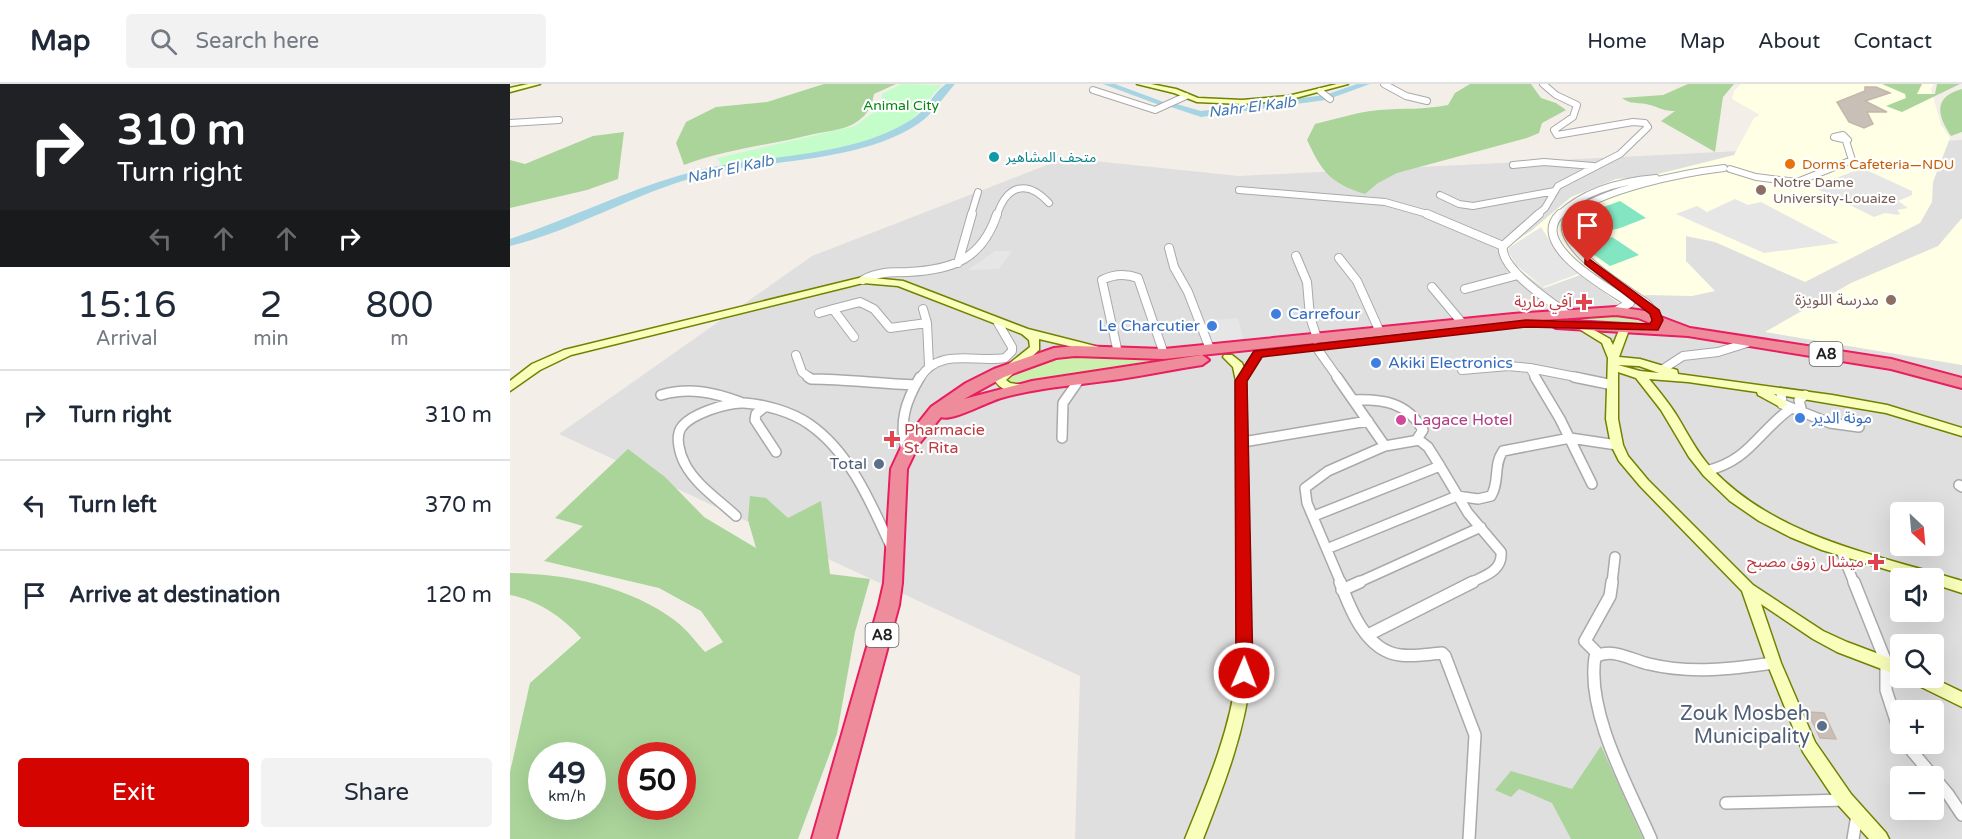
<!DOCTYPE html>
<html lang="en">
<head>
<meta charset="utf-8">
<style>
	body { margin:0; font-family:"Varela Round","Noto Sans Arabic",sans-serif; background:#f2f2f3; color:#1f2937; height:100vh; display:flex; flex-direction:column; font-size:22px; white-space:nowrap }
	* { box-sizing:border-box; margin:0 }
	p { font-size:20px; color:#747a83 }
	.icon { flex:none; width:33px; height:33px; fill:none; stroke:currentColor; stroke-width:2; stroke-linecap:round; stroke-linejoin:round }
	.map { position:relative; flex:1; overflow:hidden }
	.details { display:flex; flex-direction:column; background:#fff; width:510px }
	.details>* { flex:none }
	.banner { background:#202124; color:#fff; overflow:hidden }
	.needle { width:39px; rotate:154deg }
	.fabs { position:absolute; left:1380px; top:418px; display:grid; gap:12px }
	.fabs a { display:grid; place-items:center; width:54px; height:54px; border-radius:6px; background:#fff; box-shadow:0 6px 24px #0002; font-size:30px }
	.speed { position:absolute; left:18px; top:658px; display:flex; gap:12px; font-size:30px; font-weight:700; text-align:center }
	.speed>* { display:grid; place-content:center; width:78px; height:78px; border-radius:50%; background:#fff; box-shadow:0 6px 24px #0002; line-height:1 }
	.speed small { font-size:15px; font-weight:400 }
	.speed .limit { border:9px solid #d22; background:#fff; color:#111 }
	.pin { position:absolute; display:grid; place-items:center; width:51px; height:51px; color:#fff; margin:-62px -26px; border-radius:50% 50% 50% 0; rotate:-45deg; box-shadow:0 0 6px #0007 }
	.pin .icon { rotate:45deg }
	.me { position:absolute; width:66px; margin:-33px; rotate:1deg; stroke-linejoin:round; filter:drop-shadow(0 0 4px #0008) }
	.turn { display:flex; align-items:center; gap:21px; height:126px; padding:0 18px; font-size:27px }
	.turn .icon { width:78px; height:78px; stroke-width:2.5 }
	.turn b { display:block; font-size:42px; line-height:51px }
	.lanes { display:flex; align-items:center; height:57px; padding:0 18px; background:#0003; justify-content:center; gap:30px; direction:ltr }
	.lanes .off { opacity:.35 }
	.eta { display:flex; justify-content:space-evenly; align-items:center; height:102px; text-align:center }
	.eta b { font-size:36px; font-weight:600; line-height:42px }
	.cta { display:flex; gap:12px; margin-top:auto; padding:12px 18px }
	.cta a { flex:1; height:69px; border-radius:6px; background:#d40500; color:#fff; font-size:24px; font-weight:600; line-height:69px; text-align:center }
	.cta a+a { background:#f2f2f3; color:#1f2937 }
	ul { padding:0; list-style:none }
	li { display:flex; align-items:center; gap:18px; height:90px; padding:0 18px; border-top:2px solid #e0e1e3 }
	li div { flex:1 }
	li b { display:block; font-size:22px }
	li em { font-style:normal }
	header { display:flex; align-items:center; gap:36px; box-sizing:border-box; height:84px; padding:0 30px; background:#fff; border-bottom:2px solid #e0e1e3 }
	header strong { font-size:28px }
	nav { display:flex; gap:33px; margin-inline-start:auto; font-size:21px }
	.search { width:420px; height:54px; background:#f2f2f3; display:flex; align-items:center; gap:15px; box-sizing:border-box; padding:0 21px; border-radius:6px; color:#747a83; font-size:22px }
	main { display:flex; flex:1; min-height:0 }
	.map>svg:first-child { display:block }
	.residential { fill:#e0dfdf; fill-rule:evenodd }
	.education { fill:#feffe5 }
	.grass { fill:#cbefac }
	.forest { fill:#aad49a; fill-rule:evenodd }
	.park { fill:#c4fdca }
	.pitch { fill:#82e6c2 }
	.parking { fill:#e6e6e6 }
	.lines { fill:none; stroke-linecap:round; stroke-linejoin:round }
	.river { fill:#a6d4e3; fill-rule:evenodd }
	.building { fill:#c8bfb7; stroke:#c6b6a9; stroke-width:1.5 }
	.street-far3-casing { stroke:#a9a9a9; stroke-width:8 }
	.street-far2-casing { stroke:#a9a9a9; stroke-width:10 }
	.street-far1-casing { stroke:#a9a9a9; stroke-width:12 }
	.street-casing { stroke:#a9a9a9; stroke-width:14 }
	.secondary-casing { stroke:#718200; stroke-width:3 }
	.highway-casing { stroke:#e81e5e; stroke-width:4 }
	.street-far3 { stroke:#fff; stroke-width:6 }
	.street-far2 { stroke:#fff; stroke-width:8 }
	.street-far1 { stroke:#fff; stroke-width:9 }
	.street { stroke:#fff; stroke-width:11 }
	.secondary { fill:#f9febb; fill-rule:evenodd }
	.highway { fill:#ee8c9c; fill-rule:evenodd }
	.route { fill:#d40500; stroke:#8a0300; stroke-width:1.5 }
	.culture-dot { fill:#0f9aa8; stroke:#fff; stroke-width:2 }
	.food-dot { fill:#e8710a; stroke:#fff; stroke-width:2 }
	.education-dot { fill:#8d6e63; stroke:#fff; stroke-width:2 }
	.health-dot { fill:#e0444e; stroke:#fff; stroke-width:2 }
	.shop-dot { fill:#3f7fe0; stroke:#fff; stroke-width:2 }
	.hotel-dot { fill:#d1479c; stroke:#fff; stroke-width:2 }
	.service-dot { fill:#5c6f8a; stroke:#fff; stroke-width:2 }
	.labels { text-anchor:middle; dominant-baseline:central; stroke-width:4.5; stroke-linejoin:round; paint-order:stroke }
	.far-park-label { font-size:14px; fill:#058612; stroke:#fff }
	.far-culture-label { font-size:14px; fill:#0d838f; stroke:#fff; text-anchor:start }
	.far-food-label { font-size:14px; fill:#c56008; stroke:#fff; text-anchor:start }
	.far-education-label { font-size:14px; fill:#785e54; stroke:#fff; text-anchor:start }
	.far-water-label { font-size:15px; font-style:italic; fill:#4378b2; stroke:#fff }
	.shield { fill:#fff; stroke:#646464; stroke-width:1.5 }
	.shield-label { font-size:15px; font-weight:bold; fill:#222 }
	.education-label { font-size:16px; fill:#785e54; stroke:#fff; text-anchor:end }
	.health-label { font-size:16px; fill:#be3a42; stroke:#fff; text-anchor:end }
	.shop-label { font-size:16px; fill:#366cbe; stroke:#fff; text-anchor:start }
	.hotel-label { font-size:16px; fill:#b23c85; stroke:#fff; text-anchor:start }
	.service-label { font-size:16px; fill:#4e5e75; stroke:#fff; text-anchor:end }
	.near-service-label { font-size:20px; fill:#4e5e75; stroke:#fff; text-anchor:end }
</style>
</head>
<body>
<header>
<strong>Map</strong>
<div class="search"><svg class="icon" aria-label="search" viewBox="0 0 24 24"><circle cx="10" cy="10" r="6"/><path d="M15 15l6 6"/></svg>Search here</div>
<nav><a>Home</a><a>Map</a><a>About</a><a>Contact</a></nav>
</header>
<main>
<section class="details">
<div class="banner">
<div class="turn"><svg class="icon" aria-label="right" viewBox="0 0 24 24"><path d="M7 20v-9h11M14 6l5 5-5 5"/></svg><div><b>310 m</b>Turn right</div></div>
<div class="lanes"><svg class="icon off" aria-label="left" viewBox="0 0 24 24"><path d="M17 20v-9H6M10 6l-5 5 5 5"/></svg><svg class="icon off" aria-label="ahead" viewBox="0 0 24 24"><path d="M12 20V5M6 11l6-6 6 6"/></svg><svg class="icon off" aria-label="ahead" viewBox="0 0 24 24"><path d="M12 20V5M6 11l6-6 6 6"/></svg><svg class="icon" aria-label="right" viewBox="0 0 24 24"><path d="M7 20v-9h11M14 6l5 5-5 5"/></svg></div>
</div>
<div class="eta">
<div><b>15:16</b><p>Arrival</p></div>
<div><b>2</b><p>min</p></div>
<div><b>800</b><p>m</p></div>
</div>
<ul>
<li><svg class="icon" aria-label="right" viewBox="0 0 24 24"><path d="M7 20v-9h11M14 6l5 5-5 5"/></svg><div><b>Turn right</b></div><em>310 m</em></li>
<li><svg class="icon" aria-label="left" viewBox="0 0 24 24"><path d="M17 20v-9H6M10 6l-5 5 5 5"/></svg><div><b>Turn left</b></div><em>370 m</em></li>
<li><svg class="icon" aria-label="arrive" viewBox="0 0 24 24"><path d="M6 21V4h12l-3 4 3 4H6"/></svg><div><b>Arrive at destination</b></div><em>120 m</em></li>
</ul>
<div class="cta"><a>Exit</a><a>Share</a></div>
</section>
<div class="map">
<svg width="1452" height="755" viewBox="0 0 1452 755">
	<rect width="100%" height="100%" fill="#f3efe8"/>
	<path class="residential" d="M1452 56V755H565L570 592 49 350 302 172 555 74 729 92ZM1390 429H1424V462H1390ZM1390 495H1424V528H1390ZM1390 561H1424V594H1390ZM1390 627H1424V660H1390ZM1390 693H1424V726H1390Z"/>
	<path class="education" d="M1231 0H1424L1421 5 1431 41 1440 54 1423 98 1422 118 1410 139 1295 198 1205 158 1176 152V177L1205 207 1182 212 1136 211 1110 220 1070 191 1034 204 1003 181 996 168 998 162 1021 147 1061 113 1106 95 1136 93 1224 71 1244 34 1250 31 1222 15 1224 7Z
		M1452 134V281L1255 248 1341 199 1428 162Z"/>
	<path class="grass" d="M1069 233H1126L1141 238 1038 236Z
		M666 273 625 284 499 300 495 299V293L499 291 551 274Z"/>
	<path class="forest" d="M314 0H386L364 10C362 21 358 30 348 37 336 46 318 47 304 50 261 61 216 65 174 81L166 59 176 38 206 23 257 18Z
		M960 0H1021L1031 14 1046 19 1056 26 1032 39 1029 49 1017 54 887 89 868 99 855 110C820 99 812 88 797 56L805 40C826 35 847 28 869 26 893 24 914 26 938 21L945 9Z
		M1178 0H1224L1213 13 1205 68 1151 37 1165 27C1150 27 1148 22 1136 20 1125 18 1122 21 1112 14L1153 11Z
		M1372 0H1412L1407 10H1425L1427 0H1450L1392 28 1376 22 1396 14 1395 10Z
		M1452 5V48L1441 52C1427 31 1423 13 1452 5Z
		M114 48 108 95 77 106 0 124V76L15 80 83 52Z
		M118 365 155 393 194 433 246 464 238 436 240 412 256 414 278 434 311 417 320 490 360 495 345 548 327 650 288 755H0V688L20 599 71 554C53 533 27 516 0 511V489C58 490 120 502 167 538 177 546 186 558 195 568L213 558 191 527 149 504 34 477 73 442 45 434ZM32 672H82V723H32ZM122 672H172V723H122Z
		M1091 662 1133 755H1061L1042 719 1009 705 1001 713 985 706 1001 687 1062 705Z"/>
	<path class="park" d="M391 0 432 1C420 12 412 27 399 38 366 65 258 75 212 82L207 74 345 42 372 22V10Z"/>
	<path class="pitch" d="M1110 117 1136 134C1100 147 1103 153 1069 132Z
		M1102 153 1129 171 1100 182 1073 163Z"/>
	<path class="parking" d="M1352 84 1402 107V111L1388 117 1398 124 1387 126 1390 129 1388 131 1375 129 1364 133 1303 103Z
		M1225 115 1238 121 1251 118 1329 159 1254 169 1166 130 1187 122 1197 128Z
		M1031 143 1043 162 1073 188 1033 203 1006 181 998 167 1000 163Z
		M485 167H502L489 185 458 186Z
		M728 234 734 258 703 261 694 237Z"/>
	<g class="lines">
		<path class="river" d="M436 0H445C434 12 423 30 408 40 346 81 250 74 179 95 118 113 62 147 0 162V155C58 135 113 108 171 91 244 69 336 77 401 36 416 27 422 10 436 0Z
			M593 0H605L659 20 652 22Z
			M847 0H860L816 16 691 33 658 22 663 19 691 27 815 11Z"/>
	</g>
	<path class="building" d="M1355 3H1366L1380 9 1355 17 1377 28H1357L1363 40 1354 44 1339 38 1327 18 1355 7Z
		M1298 628 1314 629 1326 655 1310 654Z"/>
	<g class="lines">
		<g class="street-far3-casing">
			<path id="street-far3" d="M874 0 896 12 917 17
				M583 6 645 26 676 12
				M810 7 820 15
				M0 39 49 36
				M1333 51 1338 56 1324 53Z
				M1003 81 1034 78 1083 82
				M1220 85 1246 93 1287 98 1342 76 1336 57
				M729 106 875 118 921 131
				M930 111 949 120 963 122 1045 107
				M461 131 468 108
				M487 131C497 101 517 95 539 119
				M1027 131 1035 124 1048 102 1110 70 1138 43 1135 39 1123 38 1047 51 1044 46 1063 33 1067 21 1046 11 1033 0
				M1049 131C1075 106 1111 97 1146 94
				M1060 131C1094 105 1172 89 1214 84"/>
		</g>
		<g class="street-far2-casing">
			<path id="street-far2" d="M917 130 993 162
				M1029 130 993 162C989 184 1040 217 1057 230
				M1050 130C1018 161 1098 204 1120 219L1106 227
				M1062 130C1032 156 1119 207 1137 220L1145 230V241
				M659 164 664 183 678 208 700 265
				M786 172 797 198 800 233 807 254
				M829 174 847 197 870 248
				M448 179 462 130
				M353 196C367 188 382 188 398 188 443 186 472 175 487 130
				M922 203 953 240
				M955 205 1008 191
				M413 225 417 239 419 281
				M309 229 323 225
				M344 253 323 225 350 218 364 225 380 244 417 239
				M806 263 828 294
				M608 269 592 196C604 190 615 189 628 194L654 270
				M286 271 292 288 300 294
				M1153 285 1173 272 1208 268 1240 258
				M952 286 998 282 1020 284
				M410 294C429 263 465 279 495 274L502 267V263L488 239
				M1026 294 1020 284 1071 294"/>
		</g>
		<g class="street-far1-casing">
			<path id="street-far1" d="M298 293 301 295C336 295 370 300 405 301
				M827 293 875 362 818 387 795 404 797 419 831 499
				M1025 293 1050 335 1082 400
				M1064 293 1103 301
				M1271 309 1272 320 1292 328 1289 316 1295 311
				M151 311C179 303 203 308 230 318
				M843 316C873 315 897 318 913 346L907 355
				M253 324 246 330 245 336 266 368
				M1292 328 1320 339 1349 343
				M552 354 553 319 569 296
				M733 358 858 337
				M396 367C389 338 395 318 410 293
				M930 382 958 429 991 468C993 487 974 492 960 499
				M1196 387C1239 377 1247 349 1280 325
				M1449 401 1452 403
				M226 432C209 416 186 401 175 380 170 371 165 353 171 344 180 330 218 318 234 319 254 320 282 328 299 340 340 368 362 421 382 465
				M804 432 930 382 918 363 909 356 875 362
				M819 464 947 412 968 415 981 412C990 398 983 381 993 367L1060 354 1107 361
				M1332 469 1344 499
				M847 499 971 443
				M1102 499 1105 473"/>
		</g>
		<g class="street-casing">
			<path id="street" d="M830 498C840 525 856 567 890 571 904 573 918 570 932 569L935 572 965 651 959 755
				M1344 498 1376 578V606L1390 649
				M832 506 850 498
				M858 551 963 498
				M1088 570 1075 557 1100 512 1102 498
				M1396 660 1438 710 1452 731
				M1216 719 1335 716
				M1141 755C1119 704 1076 629 1085 573 1102 563 1121 576 1139 580 1180 590 1222 585 1264 579
				M1343 755 1347 731"/>
		</g>
		<g class="secondary-casing">
			<path id="secondary" d="M18 0H30L0 8V4Z
				M627 0H641L666 5 688 14 732 16 778 12 827 0H838L778 16 732 20 687 18 664 9Z
				M353 193 393 197 518 245 589 263 594 266 589 269 529 255V266L496 296 500 299 514 301 516 304 514 307C502 309 492 307 485 297L490 287 520 263 519 256 512 250 388 202 353 199 61 271 30 286 0 307V297L22 280 54 266Z
				M1070 238 1100 255 1103 261 1111 241H1119L1120 243 1109 273 1130 275 1167 286 1168 290 1322 311 1377 321 1452 344V352L1376 329 1264 310 1278 320 1272 324 1248 311 1247 308 1178 298 1139 295C1149 307 1159 319 1167 332 1178 350 1187 369 1202 385 1268 454 1364 470 1452 497V509L1424 500V495H1408L1312 466 1280 453 1249 437 1220 417 1194 392 1179 373 1151 326 1126 294 1108 288V335L1113 361 1118 372 1138 396 1243 501 1313 547 1337 558 1390 578V592L1327 568 1303 555 1251 520 1271 579 1305 658 1341 710 1376 749 1379 755H1359L1329 722 1293 668 1257 579 1232 507 1130 402 1109 377 1101 361 1096 335 1098 274 1092 259 1066 243 1065 241ZM1108 281 1129 282 1149 289 1130 287Z
				M748 267 753 270 736 297 741 589C735 648 714 701 693 755H675C697 701 720 648 727 589L726 297 723 283 713 273 714 271H722L732 279 734 284 744 268Z
				M1401 594H1423L1452 608V623L1403 599Z"/>
		</g>
		<g class="highway-casing">
			<path id="highway" d="M1106 223 1135 227 1180 244 1381 275 1452 294V304L1381 285 1178 252 1046 244 1039 240 1046 236 1148 242 1128 234 1106 231 1003 238 654 275 565 272 546 274 494 293 454 315 522 297 692 271 699 276 692 281C665 285 637 291 610 295 570 301 530 303 491 314 477 318 441 338 431 333L409 360 397 385 392 499 389 521 326 755H302L369 521 374 499 381 385 394 357 421 323 456 299 484 285 544 264 565 262 654 265 1003 230Z"/>
		</g>
		<use href="#street-far3" class="street-far3"/>
		<use href="#street-far2" class="street-far2"/>
		<use href="#street-far1" class="street-far1"/>
		<use href="#street" class="street"/>
		<use href="#secondary" class="secondary"/>
		<use href="#highway" class="highway"/>
	</g>
	<path class="route" d="M1078 174 1149 226 1153 236 1148 246 1016 243 752 273 737 297 743 589 740 594 734 596 728 594 726 589 725 297 744 267 1016 236 1140 240 1142 236 1140 230 1075 180V175Z"/>
	<circle class="culture-dot" cx="484" cy="73" r="6"/>
	<circle class="food-dot" cx="1280" cy="80" r="6"/>
	<g class="education-dot">
		<circle cx="1251" cy="106" r="6"/>
		<circle cx="1381" cy="216" r="6"/>
	</g>
	<g class="health-dot">
		<path d="M1071 209h6v6h6v6h-6v6h-6v-6h-6v-6h6z"/>
		<path d="M379 346h6v6h6v6h-6v6h-6v-6h-6v-6h6z"/>
		<path d="M1363 469h6v6h6v6h-6v6h-6v-6h-6v-6h6z"/>
	</g>
	<g class="shop-dot">
		<circle cx="766" cy="230" r="6"/>
		<circle cx="702" cy="242" r="6"/>
		<circle cx="866" cy="279" r="6"/>
		<circle cx="1290" cy="334" r="6"/>
	</g>
	<circle class="hotel-dot" cx="891" cy="336" r="6"/>
	<g class="service-dot">
		<circle cx="369" cy="380" r="6"/>
		<circle cx="1312" cy="642" r="6"/>
	</g>
	<g class="labels">
		<g class="far-park-label">
			<text x="391" y="21">Animal City</text>
		</g>
		<g class="far-culture-label">
			<text x="496" y="73">متحف المشاهير</text>
		</g>
		<g class="far-food-label">
			<text x="1292" y="80">Dorms Cafeteria—NDU</text>
		</g>
		<g class="far-education-label">
			<text x="1263" y="98">Notre Dame<tspan x="1263" dy="16">University-Louaize</tspan></text>
		</g>
		<g class="far-water-label">
			<text transform="translate(742 23) rotate(-7)">Nahr El Kalb</text>
			<text transform="translate(220 85) rotate(-12)">Nahr El Kalb</text>
		</g>
		<g class="shield">
			<rect x="1299.5" y="258" width="33" height="24" rx="4.5"/>
			<rect x="355.5" y="539" width="33" height="24" rx="4.5"/>
		</g>
		<g class="shield-label">
			<text x="1316" y="270">A8</text>
			<text x="372" y="551">A8</text>
		</g>
		<g class="education-label">
			<text x="1369" y="216">مدرسة اللويزة</text>
		</g>
		<g class="health-label">
			<text x="1062" y="218">آفي مارية</text>
			<text x="394" y="346" text-anchor="start">Pharmacie<tspan x="394" dy="18">St. Rita</tspan></text>
			<text x="1354" y="478">ميشال زوق مصبح</text>
		</g>
		<g class="shop-label">
			<text x="778" y="230">Carrefour</text>
			<text x="690" y="242" text-anchor="end">Le Charcutier</text>
			<text x="878" y="279">Akiki Electronics</text>
			<text x="1302" y="334">مونة الدير</text>
		</g>
		<g class="hotel-label">
			<text x="903" y="336">Lagace Hotel</text>
		</g>
		<g class="service-label">
			<text x="357" y="380">Total</text>
		</g>
		<g class="near-service-label">
			<text x="1300" y="630">Zouk Mosbeh<tspan x="1300" dy="23">Municipality</tspan></text>
		</g>
	</g>
</svg>
<div class="fabs">
<a><svg class="needle" viewBox="-14 -14 28 28"><path d="M0-13l5 13h-10z" fill="#e53935"/><path d="M0 13l5-13h-10z" fill="#747a83"/></svg></a>
<a><svg class="icon" aria-label="sound" viewBox="0 0 24 24"><path d="M4 9h4l5-4v14l-5-4H4zM17 9q2 3 0 6"/></svg></a>
<a><svg class="icon" aria-label="search" viewBox="0 0 24 24"><circle cx="10" cy="10" r="6"/><path d="M15 15l6 6"/></svg></a>
<a>+</a>
<a>−</a>
</div>
<div class="speed"><div>49<small>km/h</small></div><div class="limit">50</div></div>
<div class="pin" style="left:1078px;top:178px;background:#d93025"><svg class="icon" aria-label="arrive" viewBox="0 0 24 24"><path d="M6 21V4h12l-3 4 3 4H6"/></svg></div>
<svg class="me" style="left:734px;top:589px" viewBox="-20 -20 40 40"><circle r="17" fill="#d40500" stroke="#fff" stroke-width="3"/><path d="M0-11L8 9 0 5-8 9z" fill="#fff"/></svg>
</div>
</main>
</body>
</html>
